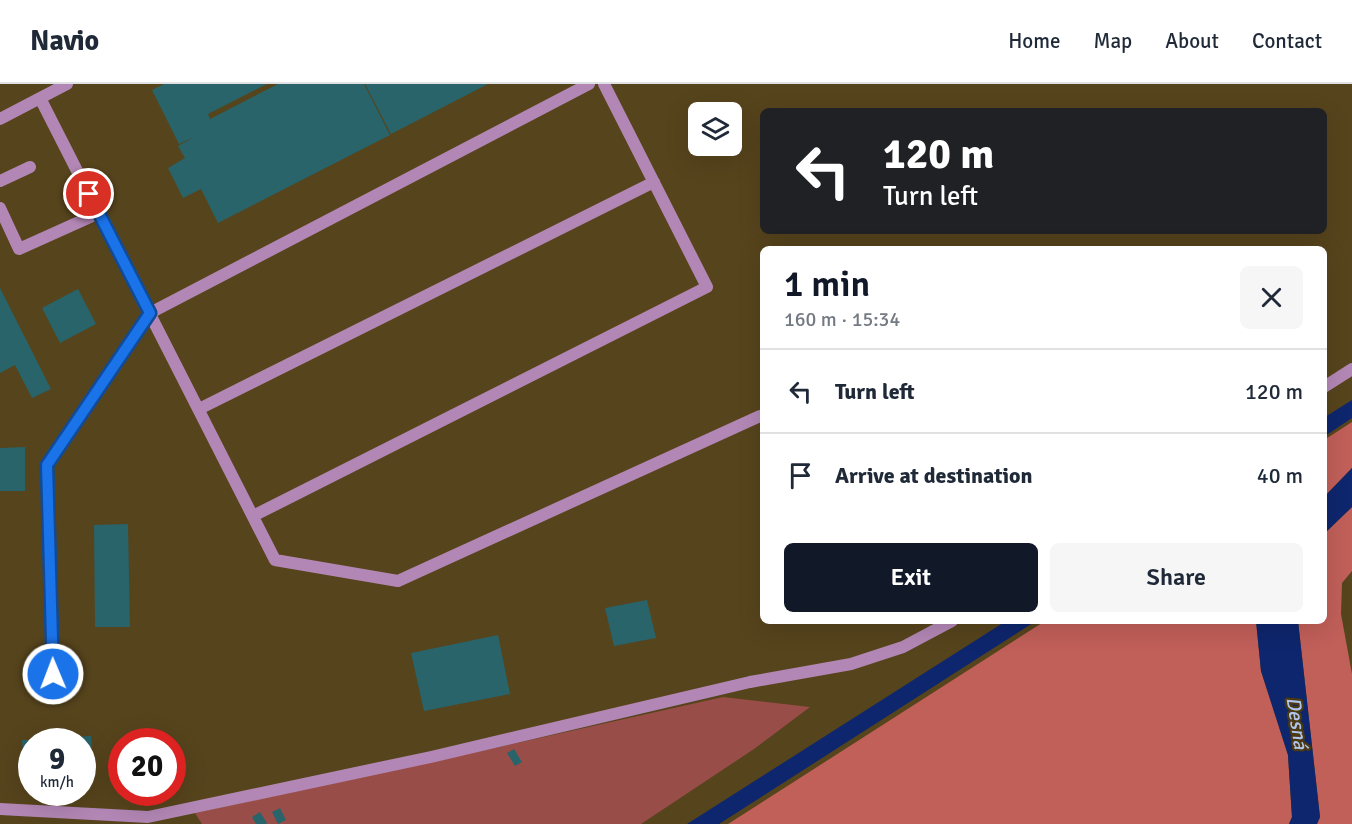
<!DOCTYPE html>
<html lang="en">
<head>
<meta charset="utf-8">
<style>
	body { margin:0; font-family:Signika,sans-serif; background:#f6f6f7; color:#1f2937; height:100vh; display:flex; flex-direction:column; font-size:22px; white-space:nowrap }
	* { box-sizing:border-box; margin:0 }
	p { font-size:20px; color:#747a83 }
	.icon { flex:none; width:33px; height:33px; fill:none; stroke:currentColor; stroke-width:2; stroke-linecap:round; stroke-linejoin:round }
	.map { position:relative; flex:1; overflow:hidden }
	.side { position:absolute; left:760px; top:162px; width:567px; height:378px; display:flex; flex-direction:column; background:#fff; border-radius:9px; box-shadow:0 6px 24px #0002 }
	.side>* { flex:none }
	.guide { position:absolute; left:760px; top:24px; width:567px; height:126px; border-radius:9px; box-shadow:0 6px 24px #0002; background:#202124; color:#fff; overflow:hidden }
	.buttons { position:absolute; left:688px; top:18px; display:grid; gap:12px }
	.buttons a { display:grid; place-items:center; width:54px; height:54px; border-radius:9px; background:#fff; box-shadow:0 6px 24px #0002; font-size:30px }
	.speed { position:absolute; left:18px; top:644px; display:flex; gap:12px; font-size:30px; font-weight:700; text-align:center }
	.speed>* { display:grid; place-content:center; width:78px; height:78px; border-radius:50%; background:#fff; box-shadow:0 6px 24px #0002; line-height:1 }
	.speed small { font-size:15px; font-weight:400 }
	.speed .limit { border:9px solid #d22; background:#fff; color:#111 }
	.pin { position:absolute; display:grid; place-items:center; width:51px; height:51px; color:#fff; margin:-26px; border:3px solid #fff; border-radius:50%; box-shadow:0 2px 6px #0007 }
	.me { position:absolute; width:66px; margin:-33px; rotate:359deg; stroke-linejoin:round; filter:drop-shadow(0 0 4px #0008) }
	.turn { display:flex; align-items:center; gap:21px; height:126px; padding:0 24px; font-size:27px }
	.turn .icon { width:78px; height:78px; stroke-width:2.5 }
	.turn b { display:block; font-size:42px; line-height:51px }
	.round { display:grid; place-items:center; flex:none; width:63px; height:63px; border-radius:9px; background:#f6f6f7 }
	.summary { display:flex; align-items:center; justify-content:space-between; height:102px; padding:0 24px }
	h1 { font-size:36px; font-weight:600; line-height:45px; color:#111827 }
	.primary-button { display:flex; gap:12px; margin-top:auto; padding:12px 24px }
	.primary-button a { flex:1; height:69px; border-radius:9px; background:#111827; color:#fff; font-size:24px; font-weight:600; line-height:69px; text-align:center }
	.primary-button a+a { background:#f6f6f7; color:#1f2937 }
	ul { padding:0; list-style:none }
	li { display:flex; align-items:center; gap:18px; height:84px; padding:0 24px; border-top:2px solid #e0e1e3 }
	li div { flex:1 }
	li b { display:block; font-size:22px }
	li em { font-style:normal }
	header { display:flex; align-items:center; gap:36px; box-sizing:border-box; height:84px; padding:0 30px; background:#fff; border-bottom:2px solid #e0e1e3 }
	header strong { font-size:28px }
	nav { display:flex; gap:33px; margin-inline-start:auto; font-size:21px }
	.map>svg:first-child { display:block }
	.green { fill:#994d48 }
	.forest { fill:#c15f59 }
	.water { fill:#0e266d }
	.building { fill:#28646a }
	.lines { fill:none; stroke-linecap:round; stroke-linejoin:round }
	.service { stroke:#b387b5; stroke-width:12 }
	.route-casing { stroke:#114b97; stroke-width:15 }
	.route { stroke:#1a73e8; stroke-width:10 }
	.labels { text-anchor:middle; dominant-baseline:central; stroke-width:4.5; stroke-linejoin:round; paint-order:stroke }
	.water-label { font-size:20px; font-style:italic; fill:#b0c4ee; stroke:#4b3910 }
</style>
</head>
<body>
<header>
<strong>Navio</strong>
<nav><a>Home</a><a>Map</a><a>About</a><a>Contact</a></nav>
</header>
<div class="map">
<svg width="1352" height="740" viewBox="0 0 1352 740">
	<rect width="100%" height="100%" fill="#56441c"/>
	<path class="green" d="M723 613 810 623 754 665 641 740H202L195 729 432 678Z"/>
	<path class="forest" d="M1352 338V384L1325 412 1324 356Z
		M1352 423V487L1342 499 1341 530 1352 590V740H1317L1320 733 1298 537H1324L1325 449Z
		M1045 537H1256L1261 587 1288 671 1292 733 1289 740H728Z"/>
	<path class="water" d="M1352 316V334L1325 352V333Z
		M1352 384V423L1325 449V412Z
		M1006 537H1036L719 740H687Z
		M1256 537H1298L1320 733 1317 740H1289L1292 733 1288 671 1261 587Z"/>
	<path class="building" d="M164 0H267L208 30 210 35 278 0H364L390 51 218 139 201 105 183 114 168 84 185 74 178 62 194 53 179 60 152 6Z
		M365 0H488L391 50Z
		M0 204 51 305 32 314 15 281 0 289Z
		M78 205 96 240 60 259 42 224Z
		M25 363V407H0V364Z
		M128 440 130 543H95L94 441Z
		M647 516 656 554 614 562 605 524Z
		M498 551 510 610 424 627 411 569Z
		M91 652 92 665 82 666V657H40V655Z
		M22 656H32V669L23 670Z
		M514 665 522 678 515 682 507 669Z
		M280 724 286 736 278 740 272 728Z
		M260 728 267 739 266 740H256L252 733Z"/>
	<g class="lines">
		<path class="service" d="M40 14 275 476 398 497 760 332
			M0 35 67 0
			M0 97 30 83
			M0 124 19 165 99 129
			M1324 303 1352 285
			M199 325 654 98
			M253 432 707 203 604 0
			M53 614 47 380 150 229 589 0
			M0 725 148 733 431 673 750 598 851 580 903 563 952 537"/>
	</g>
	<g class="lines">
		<g class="route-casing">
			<path id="route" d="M53 590 47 381 150 229 89 110"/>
		</g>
		<use href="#route" class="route"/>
	</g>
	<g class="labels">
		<g class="water-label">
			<text transform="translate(1297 639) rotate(81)">Desná</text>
		</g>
	</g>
</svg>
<div class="buttons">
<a><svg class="icon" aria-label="layers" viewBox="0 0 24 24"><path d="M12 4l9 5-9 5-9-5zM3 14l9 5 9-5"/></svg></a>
</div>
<div class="speed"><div>9<small>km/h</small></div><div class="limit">20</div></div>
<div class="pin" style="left:89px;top:110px;background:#d93025"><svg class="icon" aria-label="arrive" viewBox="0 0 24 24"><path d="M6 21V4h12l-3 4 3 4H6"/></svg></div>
<svg class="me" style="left:53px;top:590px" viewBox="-20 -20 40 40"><circle r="17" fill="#1a73e8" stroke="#fff" stroke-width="3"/><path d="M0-11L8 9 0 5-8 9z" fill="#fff"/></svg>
<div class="guide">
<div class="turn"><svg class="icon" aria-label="left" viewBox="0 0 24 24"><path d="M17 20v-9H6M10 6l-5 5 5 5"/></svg><div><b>120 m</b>Turn left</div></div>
</div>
<section class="side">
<div class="summary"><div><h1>1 min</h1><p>160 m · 15:34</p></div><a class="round"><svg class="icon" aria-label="close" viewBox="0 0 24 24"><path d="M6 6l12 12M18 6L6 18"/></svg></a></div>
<ul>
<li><svg class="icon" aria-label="left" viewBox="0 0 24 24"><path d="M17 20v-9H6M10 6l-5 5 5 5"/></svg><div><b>Turn left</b></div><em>120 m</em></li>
<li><svg class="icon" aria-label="arrive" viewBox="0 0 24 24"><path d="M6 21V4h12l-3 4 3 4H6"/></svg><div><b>Arrive at destination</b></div><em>40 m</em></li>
</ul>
<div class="primary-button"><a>Exit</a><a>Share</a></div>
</section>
</div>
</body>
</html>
